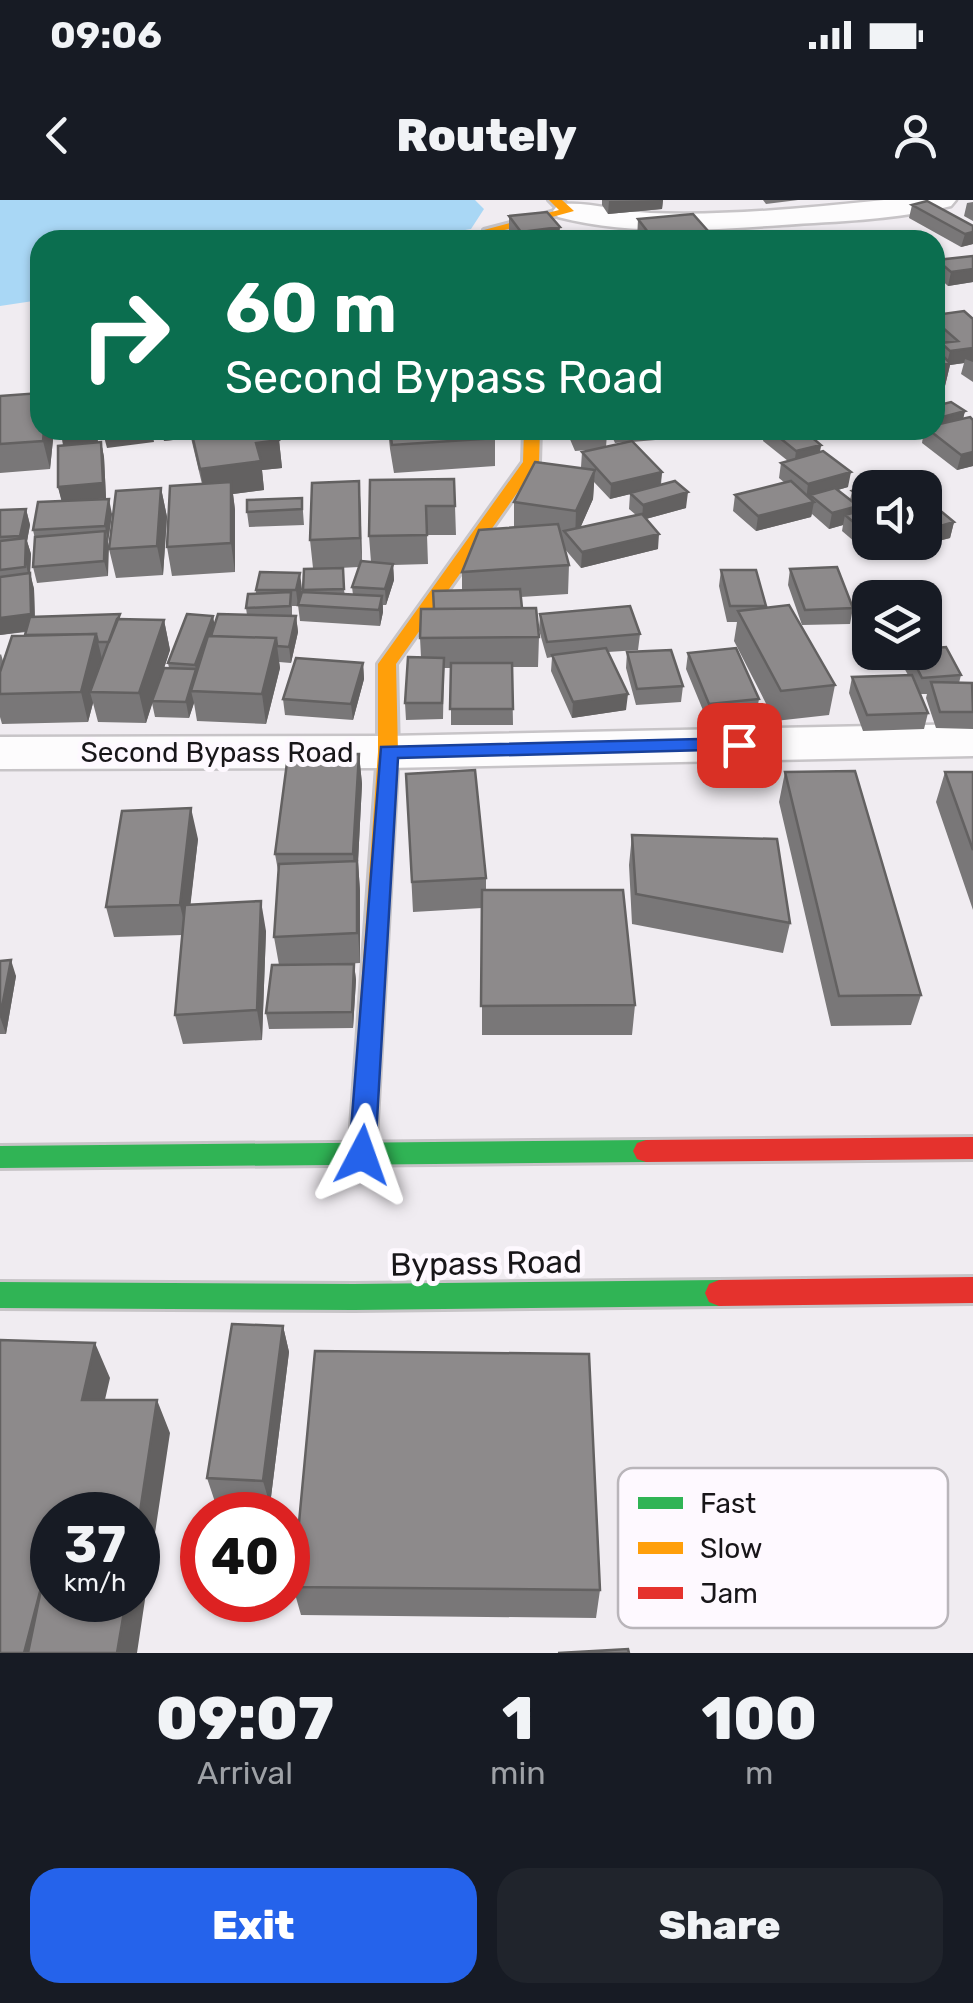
<!DOCTYPE html>
<html lang="en">
<head>
<meta charset="utf-8">
<style>
	body { margin:0; font-family:Rubik,sans-serif; background:#20242c; color:#f1f3f6; height:100vh; display:flex; flex-direction:column; font-size:38px; white-space:nowrap }
	* { box-sizing:border-box; margin:0 }
	p { font-size:32px; color:#9ea1a6 }
	.icon { flex:none; width:55px; height:55px; fill:none; stroke:currentColor; stroke-width:2; stroke-linecap:round; stroke-linejoin:round }
	.map { position:relative; height:1453px; overflow:hidden }
	.drawer { display:flex; flex-direction:column; background:#171b24; flex:1 }
	.drawer>* { flex:none }
	.guide { position:absolute; left:30px; top:30px; width:915px; height:210px; border-radius:30px; box-shadow:0 2px 8px #0004; background:#0b6e4f; color:#fff; overflow:hidden }
	.controls { position:absolute; left:852px; top:270px; display:grid; gap:20px }
	.controls a { display:grid; place-items:center; width:90px; height:90px; border-radius:20px; background:#171b24; box-shadow:0 2px 8px #0004; font-size:50px }
	.speed { position:absolute; left:30px; top:1292px; display:flex; gap:20px; font-size:50px; font-weight:700; text-align:center }
	.speed>* { display:grid; place-content:center; width:130px; height:130px; border-radius:50%; background:#171b24; box-shadow:0 2px 8px #0004; line-height:1 }
	.speed small { font-size:25px; font-weight:400 }
	.speed .limit { border:15px solid #d22; background:#fff; color:#111 }
	.pin { position:absolute; display:grid; place-items:center; width:85px; height:85px; color:#fff; margin:-42px; border-radius:20px; box-shadow:0 5px 15px #0006 }
	.me { position:absolute; width:110px; margin:-55px; rotate:4deg; stroke-linejoin:round; filter:drop-shadow(0 0 8px #0008) }
	.turn { display:flex; align-items:center; gap:35px; height:210px; padding:0 30px; font-size:45px }
	.turn .icon { width:130px; height:130px; stroke-width:2.5 }
	.turn b { display:block; font-size:70px; line-height:85px }
	.eta { display:flex; justify-content:space-evenly; align-items:center; height:170px; text-align:center }
	.eta b { font-size:60px; font-weight:800; line-height:70px }
	.action { display:flex; gap:20px; margin-top:auto; padding:20px 30px }
	.action a { flex:1; height:115px; border-radius:30px; background:#2563eb; color:#fff; font-size:40px; font-weight:800; line-height:115px; text-align:center }
	.action a+a { background:#20242c; color:#f1f3f6 }
	.status { display:flex; justify-content:space-between; align-items:center; height:70px; padding:0 50px; background:#171b24; direction:ltr }
	.status svg { height:28px; fill:currentColor }
	header { display:flex; justify-content:space-between; align-items:center; height:130px; padding:0 30px; background:#171b24; font-size:45px; font-weight:800 }
	.map>svg:first-child { display:block }
	.water { fill:#a9d7f5 }
	.lines { fill:none; stroke-linecap:round; stroke-linejoin:round }
	.street-casing { stroke:#c7c4c7; stroke-width:5 }
	.fast-casing { stroke:#c7c4c7; stroke-width:6 }
	.slow-casing { stroke:#c7c4c7; stroke-width:6 }
	.jam-casing { stroke:#c7c4c7; stroke-width:6 }
	.street { fill:#fdfcfd; fill-rule:evenodd }
	.fast { fill:#30b455; fill-rule:evenodd }
	.slow { fill:#ff9f0a; fill-rule:evenodd }
	.jam { fill:#e5322d; fill-rule:evenodd }
	.wall { fill:#797778; fill-rule:evenodd }
	.shaded-wall { fill:#636161 }
	.building { fill:#8d8a8b; stroke:#636161; stroke-width:2.5 }
	.route { fill:#2563eb; stroke:#184099; stroke-width:2.5 }
	.labels { text-anchor:middle; dominant-baseline:central; stroke-width:10; stroke-linejoin:round; paint-order:stroke }
	.street-label { font-size:28px; fill:#181619; stroke:#fef9ff }
	.near-street-label { font-size:32px; fill:#181619; stroke:#fef9ff }
	.key { fill:#fef9ff; stroke:#b9b5ba; stroke-width:2.5 }
	.key-label { font-size:28px; fill:#181619 }
</style>
</head>
<body>
<div class="status"><b>09:06</b><svg viewBox="0 0 49 12"><path d="M0 12V9h3v3zM5 12V6h3v6zM10 12V3h3v9zM15 12V0h3v12zM26 1h20v11H26zM47 4h2v5h-2z"/></svg></div>
<header><svg class="icon" aria-label="back" viewBox="0 0 24 24"><path d="M15 5l-7 7 7 7"/></svg>Routely<svg class="icon" aria-label="person" viewBox="0 0 24 24"><circle cx="12" cy="8" r="4"/><path d="M4 21q1-7 8-7t8 7"/></svg></header>
<div class="map">
<svg width="973" height="1453" viewBox="0 0 973 1453">
	<rect width="100%" height="100%" fill="#f0ecf1"/>
	<path class="water" d="M0 0H475L484 9 471 29 406 40H40V100L0 106Z"/>
	<g class="lines">
		<g class="street-casing">
			<path id="street" d="M884 0H956L951 6C896 20 838 21 782 25 705 30 633 36 558 17L553 11 558 5C581 0 623 12 650 13 727 16 807 8 884 0Z
				M973 524V556L388 568 0 569V537L388 536Z"/>
		</g>
		<g class="fast-casing">
			<path id="fast" d="M646 940 655 943 659 951 655 959 646 962 0 968V946Z
				M719 1080 729 1084 733 1093 729 1102 719 1106 354 1110 0 1108V1082L354 1084Z"/>
		</g>
		<g class="slow-casing">
			<path id="slow" d="M549 0H562L574 11 497 32 502 40H490L484 30 559 10Z
				M524 230H540L539 262 396 464 398 552 375 955 371 963 362 966 353 963 349 955 378 552V464L523 262Z"/>
		</g>
		<g class="jam-casing">
			<path id="jam" d="M973 937V959L646 962 637 959 633 951 637 943 646 940Z
				M973 1077V1103L719 1106 709 1102 705 1093 709 1084 719 1080Z"/>
		</g>
		<use href="#street" class="street"/>
		<use href="#fast" class="fast"/>
		<use href="#slow" class="slow"/>
		<use href="#jam" class="jam"/>
	</g>
	<path class="wall" d="M602 0H663L662 9 608 14 602 5Z
		M763 0H798L766 4Z
		M973 2V21L964 16 967 3Z
		M912 5 973 26V44L961 47 909 18Z
		M509 16 559 40H517L509 30Z
		M638 19 716 40H637Z
		M973 56V82L948 86 935 74 937 60Z
		M935 115 973 119V182L961 174 964 163 950 165 944 190 939 152 941 143 935 138Z
		M0 196 54 230 50 269 0 273Z
		M965 211 963 219 973 220V266L957 270 922 243 923 236 912 239 900 230H935Z
		M61 230H96L98 242H101L104 257 106 298 90 300 112 314 108 342V376L37 383 33 367 35 339 33 330 62 301 58 287 63 246Z
		M162 230H276L279 240 282 268 262 270 264 290 233 294 235 310V372L172 376 167 347 202 284 191 238 164 241Z
		M388 230H495V266L394 273 390 249Z
		M566 230H605L607 234 606 247 627 242 615 243 609 230H668L667 239 632 242 662 272 661 285 686 308 646 319 658 349 581 368 564 348 569 365 568 394 521 397 522 408 539 437 538 467H512L513 525H451V468H444L443 519 406 520 405 503 421 457 420 438 434 409 462 391V372L514 327V302L582 269 581 267 582 252 588 250 575 251ZM594 282 610 299 630 294 629 309 636 315 580 328 593 299Z
		M765 230H803L821 245 820 252 848 287 838 290 850 300 852 291 870 288V342H911L869 354 842 331 843 325 829 329 812 314 811 317 756 331 733 311 735 295 785 283 779 278 781 263 788 261 763 241Z
		M370 280 455 306 456 335H427L428 364 393 365 394 380 386 405H383V412L380 426 300 421 298 405 303 392 304 369 313 368 310 340 359 281 362 362H371L369 336ZM359 367 352 387 353 395H345L339 368Z
		M161 288 167 317 163 375 116 378 109 349Z
		M302 298 304 325 249 327 247 312Z
		M925 305 954 322 950 338 926 344 923 342H925Z
		M26 309 30 325 27 341 31 354 30 373 34 389 35 417 164 420 170 450 164 468H169L168 463 215 426 247 415 246 408 256 393V390L302 389 298 406H292V416H296L298 432 291 463 279 462 280 468 266 524 197 521 194 503 189 518 155 517 152 503 146 523 98 522 93 503 88 522 2 524 0 517V455L1 454 3 461 25 435 26 432 0 435V310Z
		M790 369 853 408 850 424 802 425 788 385Z
		M721 370 766 406V408L835 485 829 515 775 521 734 441 737 422H727L719 386Z
		M540 414 640 434 638 450 608 452 626 510 572 518 551 471 552 457 547 458 539 430Z
		M627 452 683 486 681 502 636 505 626 468Z
		M907 452H925L961 475 959 483 973 485V529L936 528 926 498 927 494H920L928 513 924 529 863 531 849 493 852 477 908 475 903 466Z
		M688 453 759 499 756 516 707 520 686 469Z
		M363 463 364 479 353 520 285 515 283 499Z
		M359 554 362 584 358 662 360 691V763L343 764H354L356 780 353 828 269 829 266 813 279 765 274 737 279 676 275 654Z
		M785 572 921 795 911 825 831 826 779 602Z
		M945 572H973V710L936 602Z
		M406 574 486 678V690L635 805 632 835H482V708L413 712Z
		M632 635 790 723 783 753 632 724 629 665Z
		M198 639 190 705 266 731 262 840 183 844 175 815 183 735 114 737 106 707Z
		M0 761 16 776 6 834H0Z
		M283 1126 289 1152 270 1305 215 1302 207 1278Z
		M293 1387 600 1390 596 1418 301 1415Z"/>
	<path class="shaded-wall" d="M663 0 662 9 608 14 609 1Z
		M560 27 559 40H521V32Z
		M973 32V44L961 47 965 34Z
		M973 69V82L948 86 951 72Z
		M973 148V162L965 159 964 163 950 165 944 190 935 191V165L947 163 950 151Z
		M965 211 961 226 935 230V219Z
		M44 230H54L50 269 43 241Z
		M96 230 99 249 65 254 62 238Z
		M128 230H152L154 242 107 248 103 233Z
		M162 230H190L191 238 164 241Z
		M290 230H345L291 237Z
		M914 230H925L923 236 912 239Z
		M279 240 282 268 262 270 264 290 233 294 235 310V372L231 343 205 298 200 269 256 243Z
		M101 242 104 257 106 298 62 303 58 287Z
		M821 245 818 260 794 266 796 251Z
		M973 252V266L957 270 961 255Z
		M595 270 593 299 575 340 576 311Z
		M662 272 660 287 610 299 611 284Z
		M851 272 848 287 813 297 810 295V298L806 300 808 284Z
		M359 281 361 310 362 367 360 338Z
		M161 288 167 317 163 375 157 346Z
		M688 292 686 308 642 320 643 305Z
		M109 299 112 314 108 342 105 326Z
		M814 302 811 317 756 331 758 316Z
		M858 306 854 321 845 315 843 325 829 329 832 313Z
		M26 309 30 325 27 341 31 354 30 373 34 389 35 430 0 435V418L30 383 20 336Z
		M954 322 950 338 926 344 930 329Z
		M105 331 109 346 108 376 104 361Z
		M659 334 658 349 581 368 582 352Z
		M872 342H911L869 354Z
		M393 364 394 380 386 405 385 389Z
		M300 373 302 389 298 406 296 390Z
		M382 396 383 412 380 426 379 410Z
		M213 416 216 432 191 491 194 503 189 518 186 502 196 470 195 465Z
		M296 416 298 432 291 463 289 447Z
		M164 420 170 450 146 523 139 493Z
		M96 434 103 463 90 492 93 503 88 522 81 492Z
		M276 438 280 468 266 524 262 494Z
		M363 463 364 479 353 520 351 504Z
		M628 494 626 510 572 518 573 502Z
		M359 554 362 584 358 662 360 691V763L353 654Z
		M191 608 198 639 187 735 180 705Z
		M261 701 266 731 262 840 257 810Z
		M11 760 16 776 6 834 0 817Z
		M354 764 356 780 353 828 352 812Z
		M283 1126 289 1152 270 1305 263 1281Z
		M95 1143 110 1178 97 1234 82 1200Z
		M157 1200 170 1233 137 1453H117L126 1400H138V1325Z
		M43 1380 51 1453H24Z"/>
	<path class="building" d="M927 1 973 26V32L965 34 912 5Z
		M547 12 560 27 521 32 509 16Z
		M693 14 716 40H654L638 19Z
		M973 56V69L951 72 937 60Z
		M964 111 973 119V148L950 151 941 143 958 141 935 121V115Z
		M935 148 950 163 935 165Z
		M40 193V230H44L43 241 0 244V196Z
		M951 202 965 211 935 219V206Z
		M970 217 973 220V252L961 255 929 230H935V225Z
		M61 230H95L96 234 62 238Z
		M103 230H128L103 233Z
		M191 230H276L279 240 256 243 261 261 200 269Z
		M390 230H493L495 238 392 245Z
		M573 230H605L607 234 575 236Z
		M770 230H803L821 245 796 251Z
		M632 241 662 272 611 284 582 252Z
		M101 242 103 283 58 287V246Z
		M823 251 851 272 808 284 781 263Z
		M535 262 595 270 576 311 514 302Z
		M454 279 455 306H426L427 335 369 336 370 280Z
		M359 281 360 338 310 340 312 283Z
		M675 281 688 292 643 305 630 293Z
		M791 281 814 302 758 316 735 295Z
		M231 282V343L167 347 170 286Z
		M873 286 875 288H870V306L852 291Z
		M161 288 157 346 109 349 116 291Z
		M835 288 858 306 832 313 810 295Z
		M302 298V309L247 312V300Z
		M109 299 105 326 33 330 38 302Z
		M931 303 954 322 930 329 925 325V305Z
		M870 308V336L845 315Z
		M26 309 20 336 0 337V310Z
		M642 314 659 334 582 352 564 331Z
		M558 324 569 365 462 372 479 330Z
		M105 331 104 361 33 367 35 337Z
		M26 338 25 367 0 370V341Z
		M361 361 393 364 385 389 352 387Z
		M837 367 853 408 805 410 790 369Z
		M343 368 344 389 303 390 304 369Z
		M721 370H756L766 406H730Z
		M260 372 300 373 296 390H256Z
		M30 373 31 414 0 418V377Z
		M520 389 522 408 434 409 433 391Z
		M291 392 290 406 246 408 248 394Z
		M302 392 382 396 379 410 298 405Z
		M789 405 835 485 781 491 738 411Z
		M630 406 640 434 547 442 540 414Z
		M536 408 539 437 420 438 421 409Z
		M120 414 109 442H98L96 434 25 435 30 417Z
		M187 414 213 416 195 465 168 463Z
		M218 414 296 416 289 447 277 446 276 438 211 436Z
		M117 419 164 420 139 493 90 492Z
		M96 434 81 492 0 494V472L12 436Z
		M208 436 276 438 262 494 191 491Z
		M946 447 961 475 922 478 909 452H925V449Z
		M606 448 628 494 573 502 552 455Z
		M736 448 759 499 709 504 688 453Z
		M671 450 683 486 637 489 627 452Z
		M408 457 444 458 442 503H405Z
		M296 458 363 463 351 504 283 499Z
		M451 463H512L513 509H450Z
		M164 468 196 469 186 502 152 501Z
		M912 475 928 513 867 515 852 477Z
		M931 482 972 483 973 512H940Z
		M359 554 353 654H275L288 555Z
		M475 570 486 678 412 682 406 574Z
		M855 571 921 795 839 796 785 572Z
		M945 572H973V650Z
		M191 608 180 705 106 707 122 611Z
		M632 635 777 639 790 723 636 694Z
		M357 661V733L274 737 279 664Z
		M482 690H623L635 805 481 806Z
		M261 701 257 810 175 815 185 705Z
		M11 760 0 817V761Z
		M354 764 352 812 266 813 272 765Z
		M232 1124 283 1126 263 1281 207 1278Z
		M0 1140 95 1143 82 1200H157L138 1325V1315H52V1400H126L117 1453H28L43 1380 24 1453H0Z
		M315 1151 589 1154 600 1390 293 1387Z
		M628 1449 629 1453H558Z"/>
	<path class="route" d="M739 538 749 545 746 549 398 558 375 955 371 962 362 966 353 962 349 955 381 547Z"/>
	<g class="labels">
		<g class="street-label">
			<text x="217" y="552">Second Bypass Road</text>
		</g>
		<g class="near-street-label">
			<text transform="translate(486 1063) rotate(-1)">Bypass Road</text>
		</g>
	</g>
	<rect x="618" y="1268" width="330" height="160" rx="15" class="key"/>
	<rect x="638" y="1297" width="45" height="12" fill="#30b455"/>
	<rect x="638" y="1342" width="45" height="12" fill="#ff9f0a"/>
	<rect x="638" y="1387" width="45" height="12" fill="#e5322d"/>
	<g class="key-label">
		<text x="700" y="1313">Fast</text>
		<text x="700" y="1358">Slow</text>
		<text x="700" y="1403">Jam</text>
	</g>
</svg>
<div class="controls">
<a><svg class="icon" aria-label="sound" viewBox="0 0 24 24"><path d="M4 9h4l5-4v14l-5-4H4zM17 9q2 3 0 6"/></svg></a>
<a><svg class="icon" aria-label="layers" viewBox="0 0 24 24"><path d="M12 4l9 5-9 5-9-5zM3 14l9 5 9-5"/></svg></a>
</div>
<div class="speed"><div>37<small>km/h</small></div><div class="limit">40</div></div>
<div class="pin" style="left:739px;top:545px;background:#d93025"><svg class="icon" aria-label="arrive" viewBox="0 0 24 24"><path d="M6 21V4h12l-3 4 3 4H6"/></svg></div>
<svg class="me" style="left:362px;top:955px" viewBox="-20 -20 40 40"><path d="M0-17L14 15 0 8-14 15z" fill="#2563eb" stroke="#fff" stroke-width="4"/></svg>
<div class="guide">
<div class="turn"><svg class="icon" aria-label="right" viewBox="0 0 24 24"><path d="M7 20v-9h11M14 6l5 5-5 5"/></svg><div><b>60 m</b>Second Bypass Road</div></div>
</div>
</div>
<section class="drawer">
<div class="eta">
<div><b>09:07</b><p>Arrival</p></div>
<div><b>1</b><p>min</p></div>
<div><b>100</b><p>m</p></div>
</div>
<div class="action"><a>Exit</a><a>Share</a></div>
</section>
</body>
</html>
